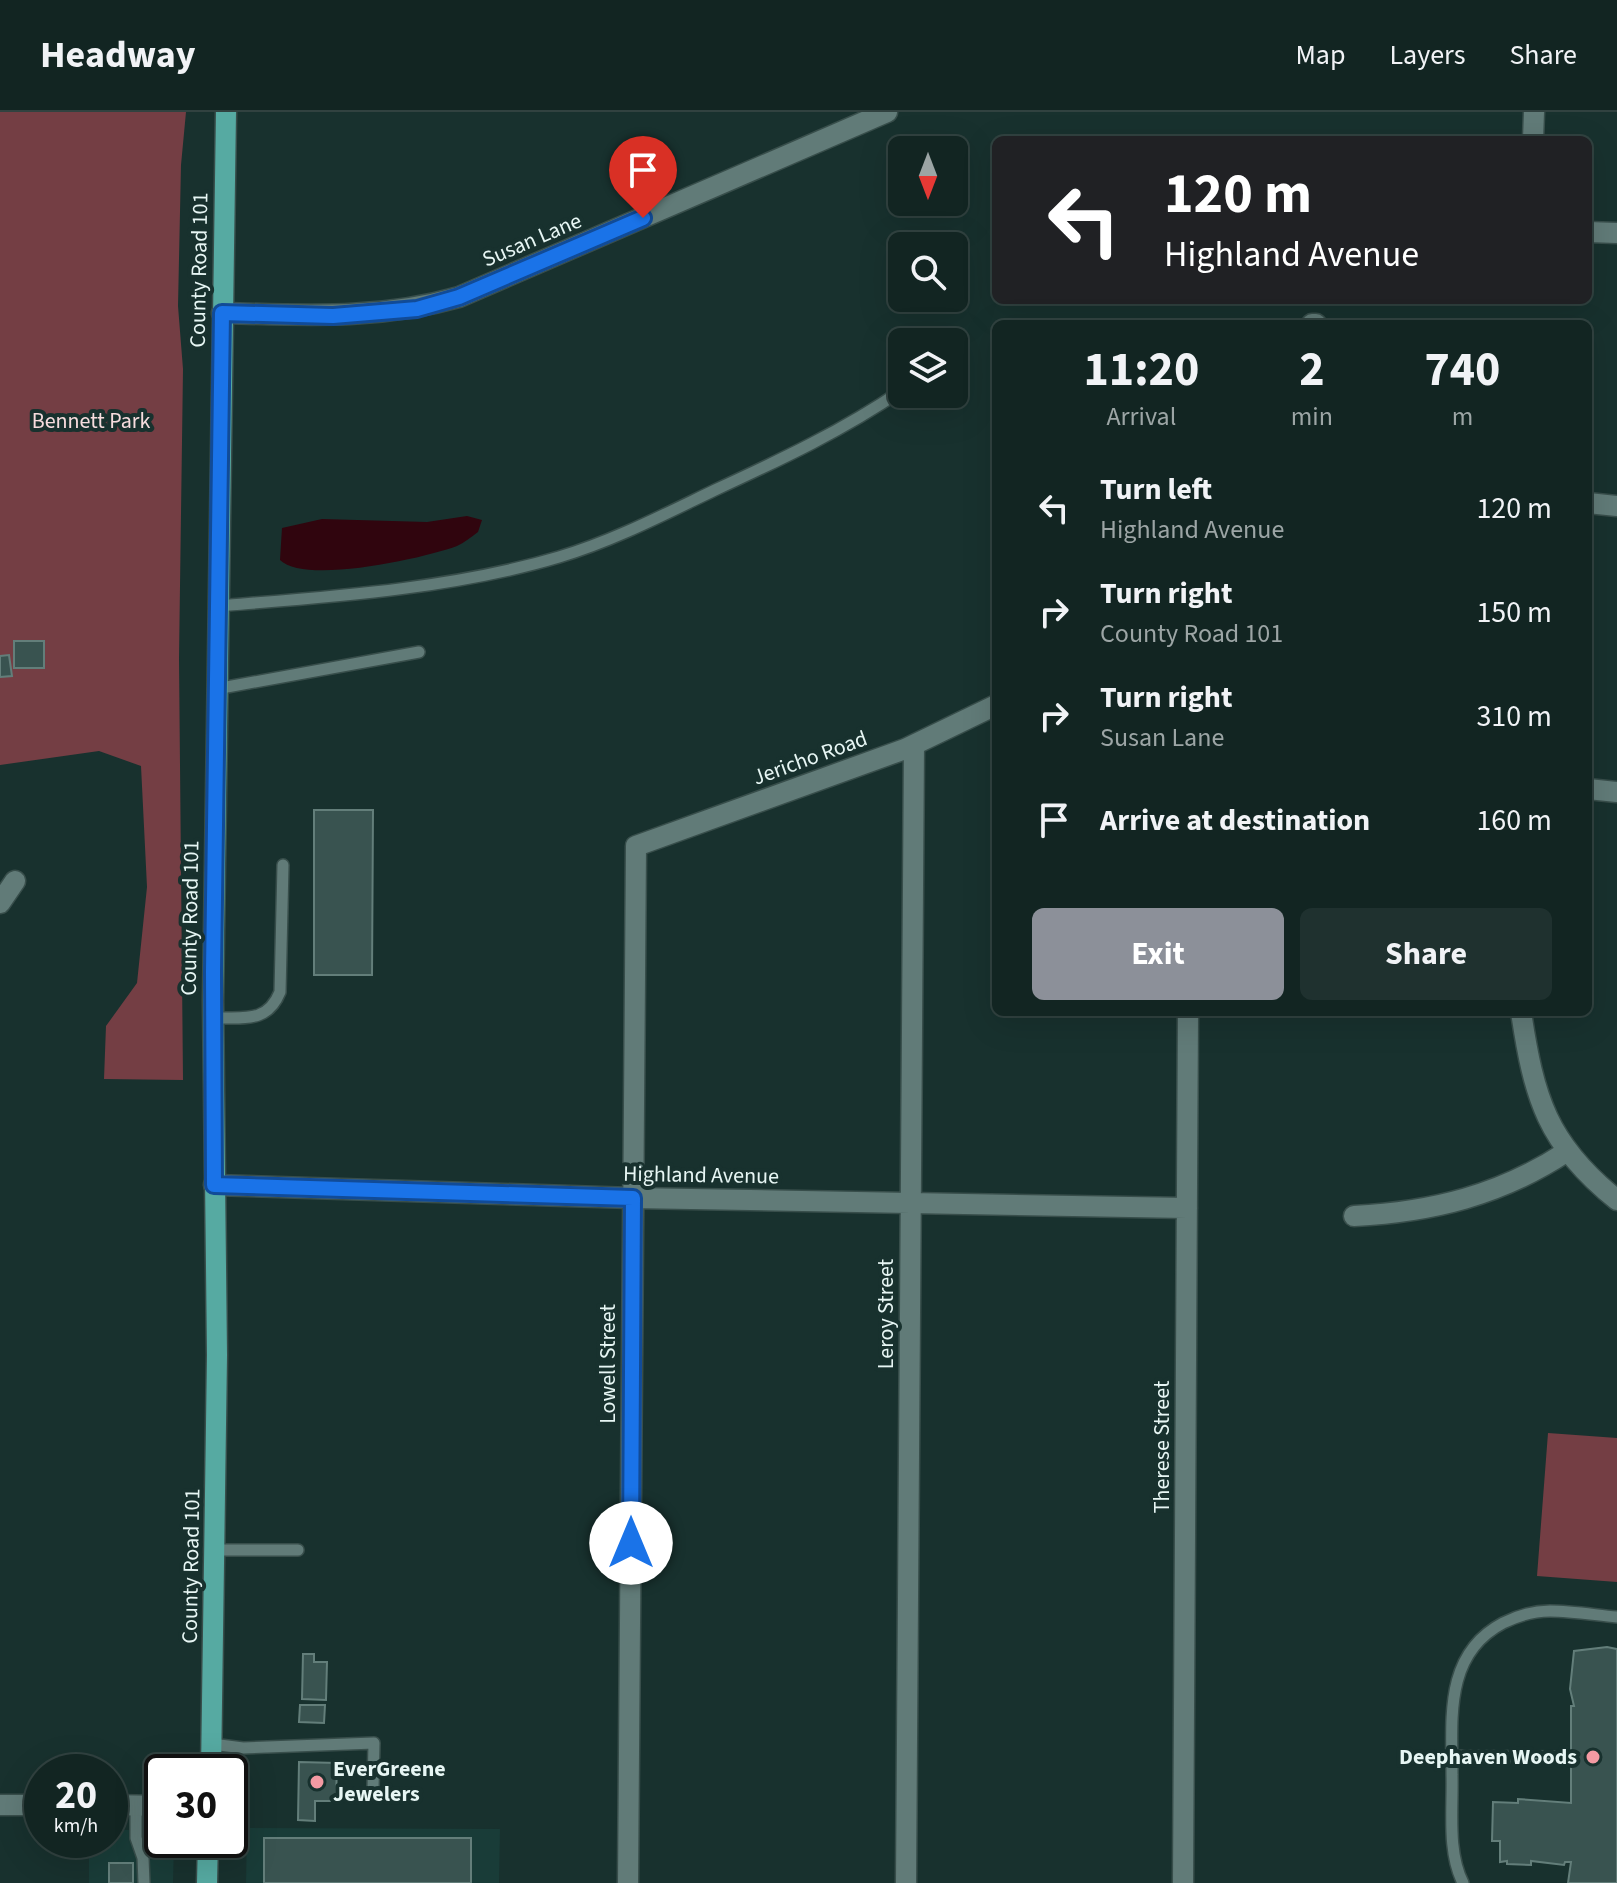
<!DOCTYPE html>
<html lang="en">
<head>
<meta charset="utf-8">
<style>
	body { margin:0; font-family:"Source Sans 3",sans-serif; background:#1f312f; color:#f1f3f6; height:100vh; display:flex; flex-direction:column; font-size:30px; white-space:nowrap }
	* { box-sizing:border-box; margin:0 }
	p { font-size:26px; color:#9ca5a5 }
	.icon { flex:none; width:44px; height:44px; fill:none; stroke:currentColor; stroke-width:2; stroke-linecap:round; stroke-linejoin:round }
	.map { position:relative; flex:1; overflow:hidden }
	.panel { position:absolute; left:992px; top:208px; width:600px; height:696px; display:flex; flex-direction:column; background:#122522; border-radius:12px; box-shadow:0 8px 32px #0002,0 0 0 2px #314240 }
	.panel>* { flex:none }
	.banner { position:absolute; left:992px; top:24px; width:600px; height:168px; border-radius:12px; box-shadow:0 8px 32px #0002,0 0 0 2px #314240; background:#202124; color:#fff; overflow:hidden }
	.needle { width:52px; rotate:180deg }
	.controls { position:absolute; left:888px; top:24px; display:grid; gap:16px }
	.controls a { display:grid; place-items:center; width:80px; height:80px; border-radius:12px; background:#122522; box-shadow:0 8px 32px #0002,0 0 0 2px #314240; font-size:40px }
	.speed { position:absolute; left:24px; top:1642px; display:flex; gap:16px; font-size:40px; font-weight:700; text-align:center }
	.speed>* { display:grid; place-content:center; width:104px; height:104px; border-radius:50%; background:#122522; box-shadow:0 8px 32px #0002,0 0 0 2px #314240; line-height:1 }
	.speed small { font-size:20px; font-weight:400 }
	.speed .limit { border:4px solid #111; border-radius:12px; background:#fff; color:#111 }
	.pin { position:absolute; display:grid; place-items:center; width:68px; height:68px; color:#fff; margin:-82px -34px; border-radius:50% 50% 50% 0; rotate:-45deg; box-shadow:0 0 8px #0007 }
	.pin .icon { rotate:45deg }
	.me { position:absolute; width:88px; margin:-44px; rotate:0deg; stroke-linejoin:round; filter:drop-shadow(0 0 6px #0008) }
	.turn { display:flex; align-items:center; gap:28px; height:168px; padding:0 40px; font-size:36px }
	.turn .icon { width:104px; height:104px; stroke-width:2.5 }
	.turn b { display:block; font-size:56px; line-height:68px }
	.eta { display:flex; justify-content:space-evenly; align-items:center; height:136px; text-align:center }
	.eta b { font-size:48px; font-weight:700; line-height:56px }
	.cta { display:flex; gap:16px; margin-top:auto; padding:16px 40px }
	.cta a { flex:1; height:92px; border-radius:12px; background:#8c9099; color:#fff; font-size:32px; font-weight:700; line-height:92px; text-align:center }
	.cta a+a { background:#1f312f; color:#f1f3f6 }
	ul { padding:0; list-style:none }
	li { display:flex; align-items:center; gap:24px; height:104px; padding:0 40px }
	li div { flex:1 }
	li b { display:block; font-size:30px }
	li em { font-style:normal }
	header { display:flex; align-items:center; gap:48px; box-sizing:border-box; height:112px; padding:0 40px; background:#122522; border-bottom:2px solid #314240 }
	header strong { font-size:38px }
	nav { display:flex; gap:44px; margin-inline-start:auto; font-size:28px }
	.map>svg:first-child { display:block }
	.built { fill:#193c38 }
	.green { fill:#743e44 }
	.water { fill:#30050e }
	.building { fill:#395350; stroke:#637e7a; stroke-width:2 }
	.lines { fill:none; stroke-linecap:round; stroke-linejoin:round }
	.lane-casing { stroke:#384e4b; stroke-width:14 }
	.street-casing { stroke:#384e4b; stroke-width:23 }
	.primary-casing { stroke:#384e4b; stroke-width:23 }
	.lane { stroke:#617b78; stroke-width:11 }
	.street { stroke:#617b78; stroke-width:20 }
	.primary { stroke:#56aaa2; stroke-width:20 }
	.route-casing { stroke:#114b97; stroke-width:20 }
	.route { stroke:#1a73e8; stroke-width:14 }
	.poi-dot { fill:#f49aa3; stroke:#18312e; stroke-width:3 }
	.labels { text-anchor:middle; dominant-baseline:central; stroke-width:8; stroke-linejoin:round; paint-order:stroke }
	.street-label { font-size:22px; fill:#e7f6f4; stroke:#18312e }
	.park-label { font-size:22px; fill:#f7dcde; stroke:#18312e }
	.poi-label { font-size:22px; font-weight:bold; fill:#e7f6f4; stroke:#18312e; text-anchor:end }
</style>
</head>
<body>
<header>
<strong>Headway</strong>
<nav><a>Map</a><a>Layers</a><a>Share</a></nav>
</header>
<div class="map">
<svg width="1617" height="1771" viewBox="0 0 1617 1771">
	<rect width="100%" height="100%" fill="#18312e"/>
	<path class="built" d="M247 1716 500 1717 499 1771H246Z
		M110 1718H162V1728H171L174 1732 173 1771H89V1728H110Z"/>
	<path class="green" d="M0 0H186L181 53 178 194 183 257 179 547 183 968 104 967 106 914 137 871 147 775 141 654 99 639 0 653Z
		M1548 1321 1617 1326V1470L1537 1464Z"/>
	<path class="water" d="M467 404 482 408 478 420C471 425 464 431 457 434 425 446 305 473 280 448L282 416 322 407 427 410Z"/>
	<path class="building" d="M14 529H44V556H14Z
		M9 543 12 564 0 565V544Z
		M314 698H373L372 863H314Z
		M1607 1535 1617 1537V1771H1568L1571 1750H1565L1564 1753 1531 1749V1753L1507 1752V1749L1500 1750V1729H1492L1493 1690 1518 1691V1687L1571 1691V1594H1574L1570 1577 1574 1539Z
		M303 1542H314V1550H327L326 1588 302 1587Z
		M300 1593H325L324 1611 299 1610Z
		M299 1650 337 1651 336 1689H315V1709L298 1708Z
		M264 1726H471V1771H264Z
		M109 1751H133V1771H109Z"/>
	<g class="lines">
		<g class="lane-casing">
			<path id="lane" d="M217 494C329 485 452 477 559 445 613 429 665 402 715 378 780 348 844 318 902 278
				M216 577 419 540
				M213 906C243 905 267 912 280 880L283 753
				M215 1438H298
				M212 1632 243 1636 374 1631 373 1677
				M1452 1644 1553 1645
				M136 1694V1726L143 1746 144 1771
				M1463 1771C1447 1739 1453 1698 1452 1663 1452 1606 1444 1542 1503 1511 1517 1504 1534 1499 1550 1499 1572 1499 1595 1503 1617 1505"/>
		</g>
		<g class="street-casing">
			<path id="street" d="M1533 28 1534 0
				M1588 120 1617 121
				M222 201C305 203 378 208 459 185L887 0
				M1312 212H1316
				M1588 391 1617 394
				M1588 677 1617 680
				M0 791 15 769
				M1521 900C1534 986 1547 1032 1617 1088
				M214 1073 633 1086 1187 1096
				M1354 1104C1432 1100 1501 1083 1566 1040
				M0 1693H42
				M110 1693 162 1694
				M628 1771 636 734 905 637 996 593
				M906 1771 914 633
				M1183 1771 1188 900"/>
		</g>
		<g class="primary-casing">
			<path id="primary" d="M211 1660 217 1243 213 889 226 0
				M207 1771 208 1728"/>
		</g>
		<use href="#lane" class="lane"/>
		<use href="#street" class="street"/>
		<use href="#primary" class="primary"/>
	</g>
	<g class="lines">
		<g class="route-casing">
			<path id="route" d="M631 1431 633 1086 214 1073 213 860 222 201 333 204 417 197 459 185 643 106"/>
		</g>
		<use href="#route" class="route"/>
	</g>
	<g class="poi-dot">
		<circle cx="1593" cy="1645" r="8"/>
		<circle cx="317" cy="1670" r="8"/>
	</g>
	<g class="labels">
		<g class="street-label">
			<text transform="translate(532 128) rotate(-23)">Susan Lane</text>
			<text transform="translate(199 158) rotate(-89)">County Road 101</text>
			<text transform="translate(810 646) rotate(-20)">Jericho Road</text>
			<text transform="translate(190 806) rotate(-89)">County Road 101</text>
			<text transform="translate(701 1063) rotate(1)">Highland Avenue</text>
			<text transform="translate(886 1202) rotate(-90)">Leroy Street</text>
			<text transform="translate(608 1252) rotate(-90)">Lowell Street</text>
			<text transform="translate(1162 1335) rotate(-90)">Therese Street</text>
			<text transform="translate(191 1454) rotate(-89)">County Road 101</text>
		</g>
		<g class="park-label">
			<text x="91" y="309">Bennett Park</text>
		</g>
		<g class="poi-label">
			<text x="1577" y="1645">Deephaven Woods</text>
			<text x="333" y="1657" text-anchor="start">EverGreene<tspan x="333" dy="25">Jewelers</tspan></text>
		</g>
	</g>
</svg>
<div class="controls">
<a><svg class="needle" viewBox="-14 -14 28 28"><path d="M0-13l5 13h-10z" fill="#e53935"/><path d="M0 13l5-13h-10z" fill="#9ca5a5"/></svg></a>
<a><svg class="icon" aria-label="search" viewBox="0 0 24 24"><circle cx="10" cy="10" r="6"/><path d="M15 15l6 6"/></svg></a>
<a><svg class="icon" aria-label="layers" viewBox="0 0 24 24"><path d="M12 4l9 5-9 5-9-5zM3 14l9 5 9-5"/></svg></a>
</div>
<div class="speed"><div>20<small>km/h</small></div><div class="limit">30</div></div>
<div class="pin" style="left:643px;top:106px;background:#d93025"><svg class="icon" aria-label="arrive" viewBox="0 0 24 24"><path d="M6 21V4h12l-3 4 3 4H6"/></svg></div>
<svg class="me" style="left:631px;top:1431px" viewBox="-20 -20 40 40"><circle r="19" fill="#fff"/><path d="M0-13L10 11 0 6-10 11z" fill="#1a73e8"/></svg>
<div class="banner">
<div class="turn"><svg class="icon" aria-label="left" viewBox="0 0 24 24"><path d="M17 20v-9H6M10 6l-5 5 5 5"/></svg><div><b>120 m</b>Highland Avenue</div></div>
</div>
<section class="panel">
<div class="eta">
<div><b>11:20</b><p>Arrival</p></div>
<div><b>2</b><p>min</p></div>
<div><b>740</b><p>m</p></div>
</div>
<ul>
<li><svg class="icon" aria-label="left" viewBox="0 0 24 24"><path d="M17 20v-9H6M10 6l-5 5 5 5"/></svg><div><b>Turn left</b><p>Highland Avenue</p></div><em>120 m</em></li>
<li><svg class="icon" aria-label="right" viewBox="0 0 24 24"><path d="M7 20v-9h11M14 6l5 5-5 5"/></svg><div><b>Turn right</b><p>County Road 101</p></div><em>150 m</em></li>
<li><svg class="icon" aria-label="right" viewBox="0 0 24 24"><path d="M7 20v-9h11M14 6l5 5-5 5"/></svg><div><b>Turn right</b><p>Susan Lane</p></div><em>310 m</em></li>
<li><svg class="icon" aria-label="arrive" viewBox="0 0 24 24"><path d="M6 21V4h12l-3 4 3 4H6"/></svg><div><b>Arrive at destination</b></div><em>160 m</em></li>
</ul>
<div class="cta"><a>Exit</a><a>Share</a></div>
</section>
</div>
</body>
</html>
